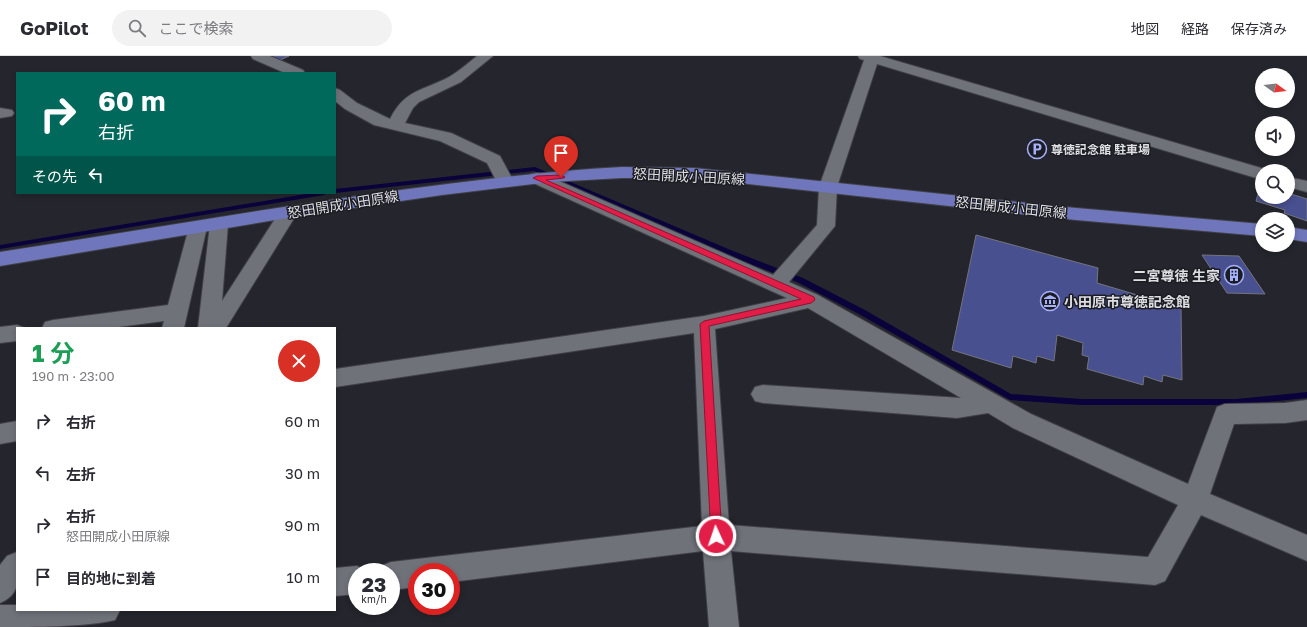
<!DOCTYPE html>
<html lang="ja">
<head>
<meta charset="utf-8">
<style>
	body { margin:0; font-family:"Golos Text","Noto Sans JP",sans-serif; background:#f2f2f3; color:#2b2b33; height:100vh; display:flex; flex-direction:column; font-size:15px; white-space:nowrap }
	* { box-sizing:border-box; margin:0 }
	p { font-size:13px; color:#7c7c81 }
	.icon { flex:none; width:22px; height:22px; fill:none; stroke:currentColor; stroke-width:2; stroke-linecap:round; stroke-linejoin:round }
	.map { position:relative; flex:1; overflow:hidden }
	.drawer { position:absolute; left:16px; top:271px; width:320px; height:284px; display:flex; flex-direction:column; background:#fff; border-radius:0px; box-shadow:0 2px 6px #0003 }
	.drawer>* { flex:none }
	.top-card { position:absolute; left:16px; top:16px; width:320px; height:122px; border-radius:0px; box-shadow:0 2px 6px #0003; background:#00695c; color:#fff; overflow:hidden }
	.needle { width:26px; rotate:105deg }
	.controls { position:absolute; left:1255px; top:12px; display:grid; gap:8px }
	.controls a { display:grid; place-items:center; width:40px; height:40px; border-radius:50%; background:#fff; box-shadow:0 2px 6px #0003; font-size:20px }
	.speed { position:absolute; left:348px; top:507px; display:flex; gap:8px; font-size:20px; font-weight:700; text-align:center }
	.speed>* { display:grid; place-content:center; width:52px; height:52px; border-radius:50%; background:#fff; box-shadow:0 2px 6px #0003; line-height:1 }
	.speed small { font-size:10px; font-weight:400 }
	.speed .limit { border:6px solid #d22; background:#fff; color:#111 }
	.pin { position:absolute; display:grid; place-items:center; width:34px; height:34px; color:#fff; margin:-41px -17px; border-radius:50% 50% 50% 0; rotate:-45deg; box-shadow:0 0 4px #0007 }
	.pin .icon { rotate:45deg }
	.me { position:absolute; width:44px; margin:-22px; rotate:357deg; stroke-linejoin:round; filter:drop-shadow(0 0 3px #0008) }
	.turn { display:flex; align-items:center; gap:14px; height:84px; padding:0 16px; font-size:18px }
	.turn .icon { width:52px; height:52px; stroke-width:2.5 }
	.turn b { display:block; font-size:28px; line-height:34px }
	.then { display:flex; align-items:center; height:38px; padding:0 16px; background:#0003; gap:8px; font-size:15px }
	.round { display:grid; place-items:center; flex:none; width:42px; height:42px; border-radius:21px; background:#f2f2f3 }
	.head { display:flex; align-items:center; justify-content:space-between; height:68px; padding:0 16px }
	h1 { font-size:24px; font-weight:700; line-height:30px; color:#1e9e55 }
	ul { padding:0; list-style:none }
	li { display:flex; align-items:center; gap:12px; height:52px; padding:0 16px }
	li div { flex:1 }
	li b { display:block; font-size:15px }
	li em { font-style:normal }
	header { display:flex; align-items:center; gap:24px; box-sizing:border-box; height:56px; padding:0 20px; background:#fff; border-bottom:1px solid #e1e1e2 }
	header strong { font-size:19px }
	nav { display:flex; gap:22px; margin-inline-start:auto; font-size:14px }
	.search { width:280px; height:36px; background:#f2f2f3; display:flex; align-items:center; gap:10px; box-sizing:border-box; padding:0 14px; border-radius:22px; color:#7c7c81; font-size:15px }
	.map>svg:first-child { display:block }
	.lines { fill:none; stroke-linecap:round; stroke-linejoin:round }
	.stream { fill:#0a023b; fill-rule:evenodd }
	.building { fill:#49508f; stroke:#73747d }
	.minor-casing { stroke:#404046; stroke-width:2 }
	.major-casing { stroke:#404046; stroke-width:2 }
	.minor { fill:#70727a; fill-rule:evenodd }
	.major { fill:#6f76bb; fill-rule:evenodd }
	.route { fill:#e11d48; stroke:#92132f }
	.labels { text-anchor:middle; dominant-baseline:central; stroke-width:3; stroke-linejoin:round; paint-order:stroke }
	.far-poi-label { font-size:12px; font-weight:bold; fill:#dddde2; stroke:#1b1d23; text-anchor:start }
	.street-label { font-size:14px; fill:#dddde2; stroke:#1b1d23 }
	.poi-label { font-size:14px; font-weight:bold; fill:#dddde2; stroke:#1b1d23; text-anchor:end }
</style>
</head>
<body>
<header>
<strong>GoPilot</strong>
<div class="search"><svg class="icon" aria-label="search" viewBox="0 0 24 24"><circle cx="10" cy="10" r="6"/><path d="M15 15l6 6"/></svg>ここで検索</div>
<nav><a>地図</a><a>経路</a><a>保存済み</a></nav>
</header>
<div class="map">
<svg width="1307" height="571" viewBox="0 0 1307 571">
	<rect width="100%" height="100%" fill="#25262d"/>
	<g class="lines">
		<path class="stream" d="M535 111 733 195 803 222 865 254 1011 338 1081 343H1236L1307 336V342L1236 349H1081L1010 344 859 258 797 226 727 199 534 115 335 137V133Z
			M312 137H327L324 139 0 193V189Z"/>
	</g>
	<path class="building" d="M269 0H289L278 5Z
		M1261 128 1262 141H1288V137L1307 143V165L1284 157 1285 154 1256 145Z
		M976 179 1098 212 1097 227 1181 252 1182 324 1163 319 1162 326 1144 320 1143 329 1087 313 1089 301 1082 299 1083 287 1057 279 1054 305 1037 300 1036 307 1013 300 1011 312 952 294Z
		M1202 199 1239 200 1265 238 1227 237Z"/>
	<g class="lines">
		<g class="minor-casing">
			<path id="minor" d="M251 0H270L303 14 305 17H285L253 3Z
				M477 0H493L461 26 419 46 413 52 405 67 451 77 500 100 514 126 511 130 505 131 499 130 487 107 440 85 374 69 345 53 335 45V32L340 34 357 47 390 63C405 33 423 35 449 21 459 15 468 7 477 0Z
				M858 0H880L1268 114 1262 115V123L1256 122 877 8 837 131 835 170 789 226 818 239 1031 358 1188 428 1217 351 1225 348 1285 347 1307 344V364L1285 367 1234 368 1210 438 1307 479V505L1201 459 1165 525 1155 529 731 495 739 571H709L703 495 451 526V516H417V531L391 534V516H379L381 510 391 506 702 470 694 277 335 331V313L704 260 787 242 531 126 528 122 531 118 537 117 543 118 773 219 817 169 819 131 864 4 860 3ZM808 252 961 342 763 329 755 331 751 338 755 345 763 347 957 362 988 357 1013 372 1178 449 1148 501 729 469 715 273Z
				M0 52 12 54 14 57 12 60 0 62Z
				M1288 121 1307 125V136L1288 131Z
				M289 150 296 152 298 156 226 272H198L210 168 212 164 219 162 226 164 228 168 222 245 282 152Z
				M198 165 205 167 207 171 184 272H162L164 265 111 272H42L45 266 53 264 168 249 189 171 191 167Z
				M17 269 25 272H17V285L0 287V271Z
				M17 365V385L0 388V368Z
				M17 496C17 518 24 537 0 547V509L7 500Z
				M357 510 368 516H357V538L335 540V512Z
				M0 549H17V554H120L115 564C87 571 32 571 0 571Z"/>
		</g>
		<g class="major-casing">
			<path id="major" d="M622 111 694 112 1076 152 1262 168V180L1076 164 694 122H622L550 126 442 139 305 159 0 210V196C131 176 262 153 393 135 469 125 545 115 622 111Z
				M1288 171 1307 174V186L1288 183Z"/>
		</g>
		<use href="#minor" class="minor"/>
		<use href="#major" class="major"/>
	</g>
	<path class="route" d="M561 119 565 121 564 122 546 124 814 241 815 244 811 247 709 270 722 480 720 484 716 486 712 484 711 480 700 268 704 265 801 243 533 122 537 120Z"/>
	<defs>
		<g id="parking-ring" transform="scale(1)"><circle r="9.5" fill="#1b1d23" stroke="#a5b1fc" stroke-width="1.5"/><path d="M-3.5-5.5H1a3.5 3.5 0 0 1 0 7H-1V5.5H-3.5ZM-1-3.4V-.6H.8a1.4 1.4 0 0 0 0-2.8Z" fill="#a5b1fc"/></g>
		<g id="building-ring" transform="scale(1)"><circle r="9.5" fill="#1b1d23" stroke="#a5b1fc" stroke-width="1.5"/><path d="M-4-6H4V6H1V3H-1V6H-4ZM-2.5-4.3h1.7v1.8h-1.7ZM.8-4.3h1.7v1.8H.8ZM-2.5-1h1.7V.8h-1.7ZM.8-1h1.7V.8H.8Z" fill="#a5b1fc"/></g>
		<g id="museum-ring" transform="scale(1)"><circle r="9.5" fill="#1b1d23" stroke="#a5b1fc" stroke-width="1.5"/><path d="M0-6L6-3V-2H-6V-3ZM-5-1h2V3h-2ZM-1-1h2V3h-2ZM3-1h2V3H3ZM-6 4H6V6H-6Z" fill="#a5b1fc"/></g>
	</defs>
	<g fill-rule="evenodd">
		<use href="#parking-ring" x="1037" y="93"/>
		<use href="#building-ring" x="1234" y="219"/>
		<use href="#museum-ring" x="1050" y="245"/>
	</g>
	<g class="labels">
		<g class="far-poi-label">
			<text x="1051" y="93">尊徳記念館 駐車場</text>
		</g>
		<g class="street-label">
			<text transform="translate(689 120) rotate(3)">怒田開成小田原線</text>
			<text transform="translate(343 148) rotate(-9)">怒田開成小田原線</text>
			<text transform="translate(1011 151) rotate(6)">怒田開成小田原線</text>
		</g>
		<g class="poi-label">
			<text x="1220" y="219">二宮尊徳 生家</text>
			<text x="1064" y="245" text-anchor="start">小田原市尊徳記念館</text>
		</g>
	</g>
</svg>
<div class="controls">
<a><svg class="needle" viewBox="-14 -14 28 28"><path d="M0-13l5 13h-10z" fill="#e53935"/><path d="M0 13l5-13h-10z" fill="#7c7c81"/></svg></a>
<a><svg class="icon" aria-label="sound" viewBox="0 0 24 24"><path d="M4 9h4l5-4v14l-5-4H4zM17 9q2 3 0 6"/></svg></a>
<a><svg class="icon" aria-label="search" viewBox="0 0 24 24"><circle cx="10" cy="10" r="6"/><path d="M15 15l6 6"/></svg></a>
<a><svg class="icon" aria-label="layers" viewBox="0 0 24 24"><path d="M12 4l9 5-9 5-9-5zM3 14l9 5 9-5"/></svg></a>
</div>
<div class="speed"><div>23<small>km/h</small></div><div class="limit">30</div></div>
<div class="pin" style="left:561px;top:121px;background:#d93025"><svg class="icon" aria-label="arrive" viewBox="0 0 24 24"><path d="M6 21V4h12l-3 4 3 4H6"/></svg></div>
<svg class="me" style="left:716px;top:480px" viewBox="-20 -20 40 40"><circle r="17" fill="#e11d48" stroke="#fff" stroke-width="3"/><path d="M0-11L8 9 0 5-8 9z" fill="#fff"/></svg>
<div class="top-card">
<div class="turn"><svg class="icon" aria-label="right" viewBox="0 0 24 24"><path d="M7 20v-9h11M14 6l5 5-5 5"/></svg><div><b>60 m</b>右折</div></div>
<div class="then">その先<svg class="icon" aria-label="left" viewBox="0 0 24 24"><path d="M17 20v-9H6M10 6l-5 5 5 5"/></svg></div>
</div>
<section class="drawer">
<div class="head"><div><h1>1 分</h1><p>190 m · 23:00</p></div><a class="round" style="background:#d93025;color:#fff"><svg class="icon" aria-label="close" viewBox="0 0 24 24"><path d="M6 6l12 12M18 6L6 18"/></svg></a></div>
<ul>
<li><svg class="icon" aria-label="right" viewBox="0 0 24 24"><path d="M7 20v-9h11M14 6l5 5-5 5"/></svg><div><b>右折</b></div><em>60 m</em></li>
<li><svg class="icon" aria-label="left" viewBox="0 0 24 24"><path d="M17 20v-9H6M10 6l-5 5 5 5"/></svg><div><b>左折</b></div><em>30 m</em></li>
<li><svg class="icon" aria-label="right" viewBox="0 0 24 24"><path d="M7 20v-9h11M14 6l5 5-5 5"/></svg><div><b>右折</b><p>怒田開成小田原線</p></div><em>90 m</em></li>
<li><svg class="icon" aria-label="arrive" viewBox="0 0 24 24"><path d="M6 21V4h12l-3 4 3 4H6"/></svg><div><b>目的地に到着</b></div><em>10 m</em></li>
</ul>
</section>
</div>
</body>
</html>
